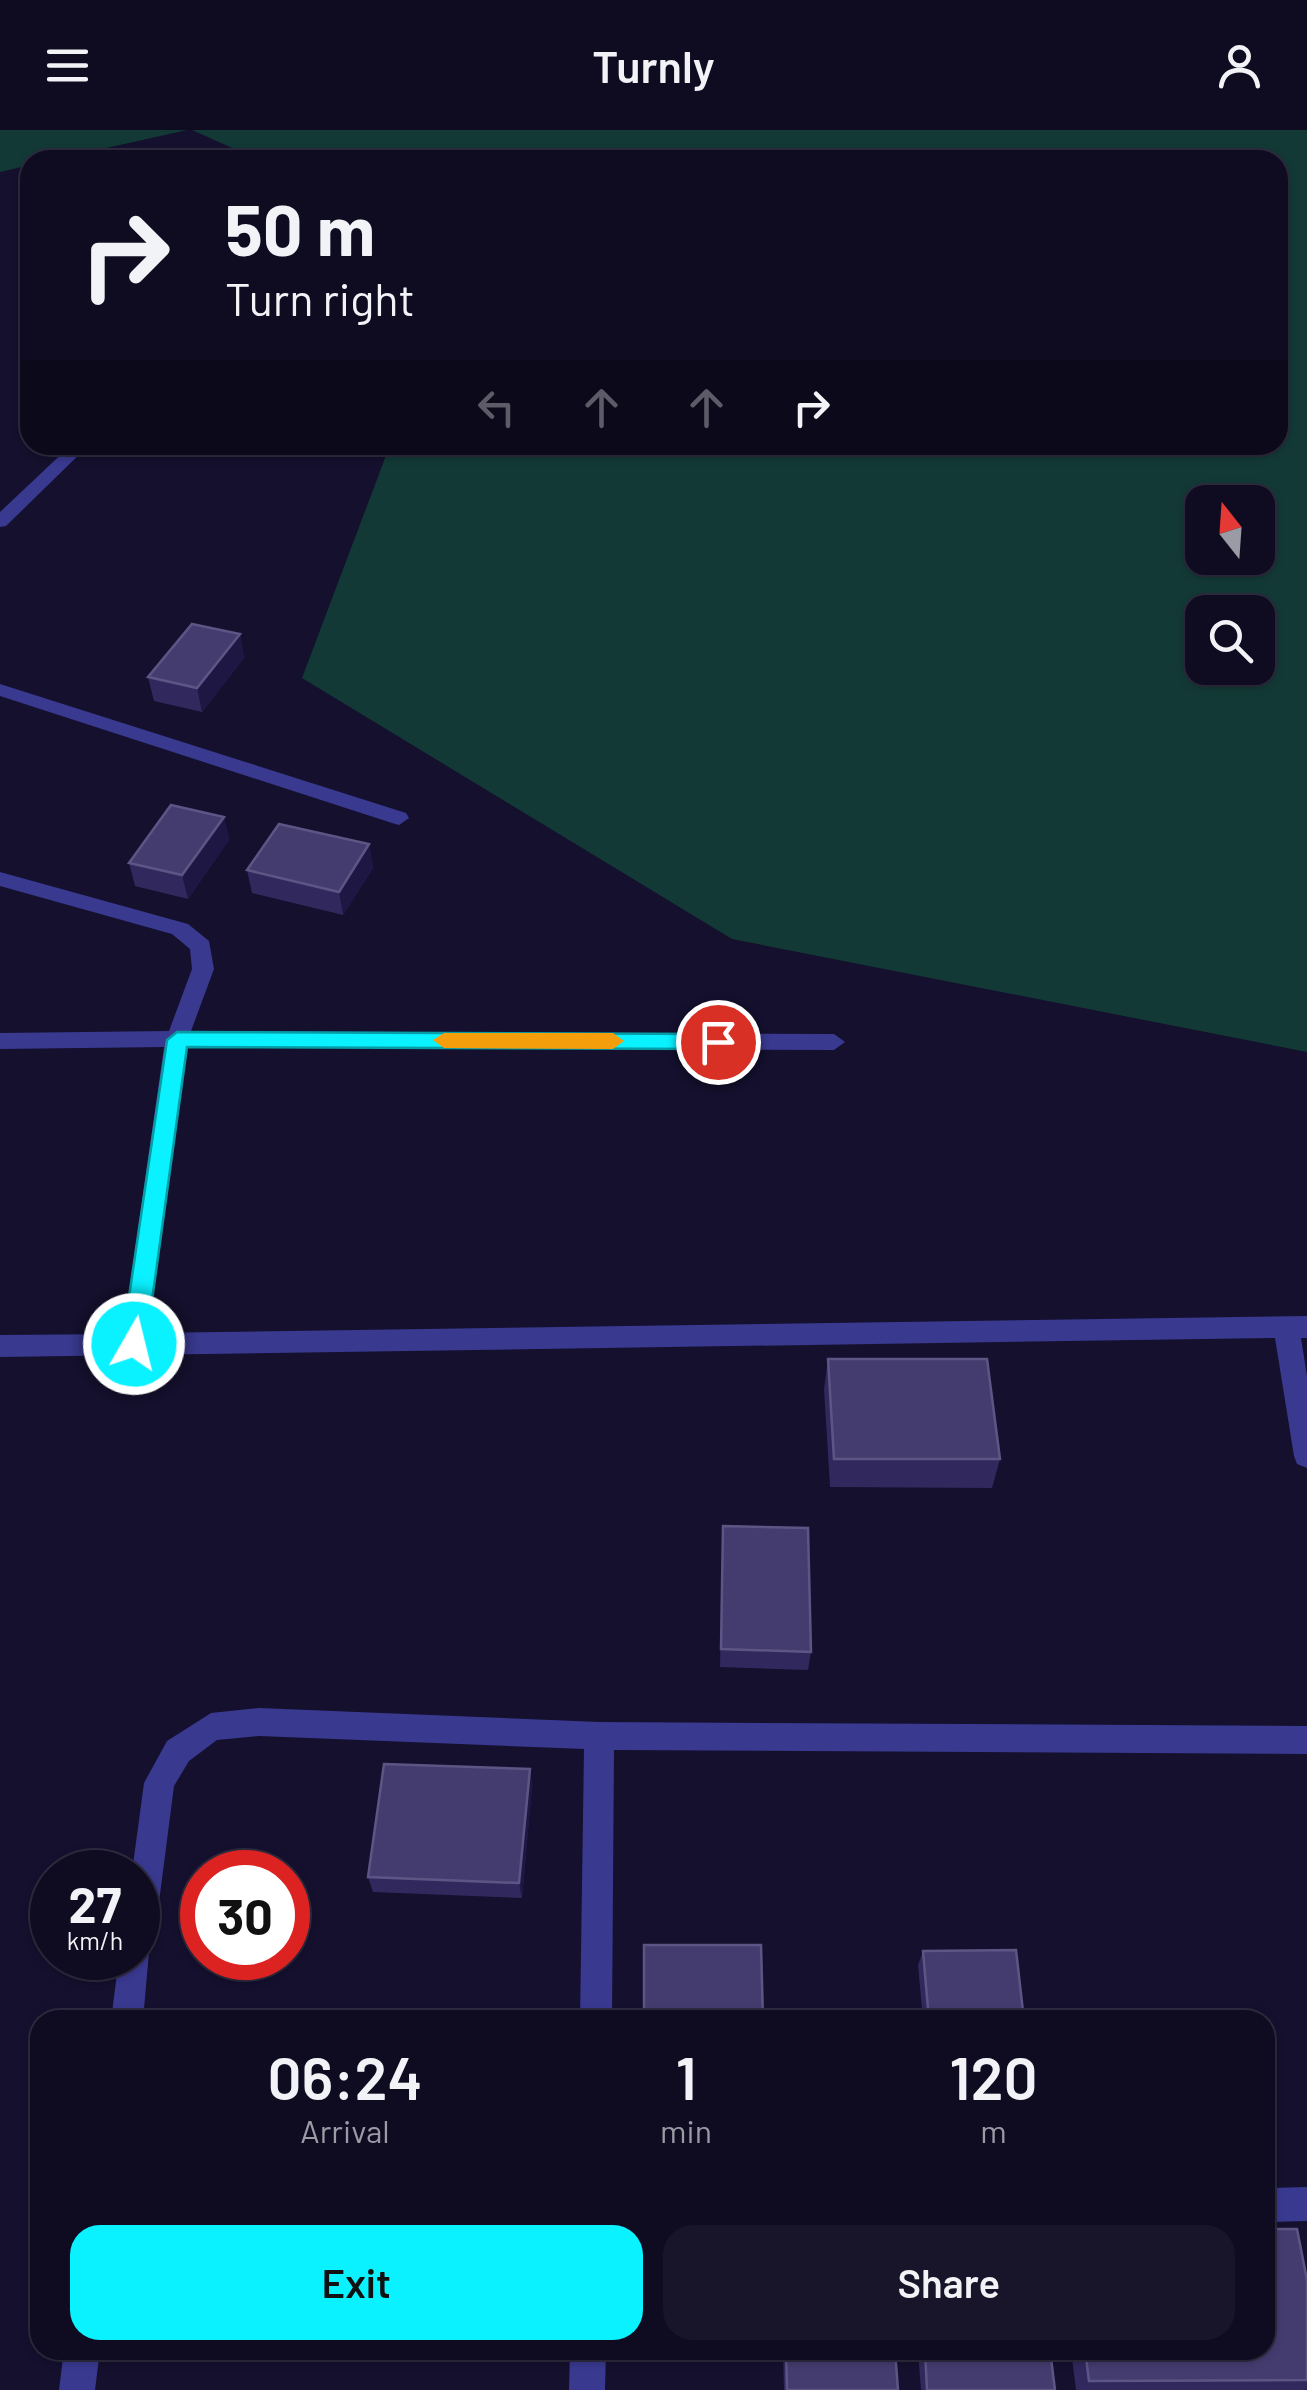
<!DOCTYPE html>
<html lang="en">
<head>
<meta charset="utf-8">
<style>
	body { margin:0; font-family:Barlow,sans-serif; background:#18152a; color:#f1f3f6; height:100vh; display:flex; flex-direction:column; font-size:38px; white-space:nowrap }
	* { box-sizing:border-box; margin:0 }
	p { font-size:32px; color:#9b9ba5 }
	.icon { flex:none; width:55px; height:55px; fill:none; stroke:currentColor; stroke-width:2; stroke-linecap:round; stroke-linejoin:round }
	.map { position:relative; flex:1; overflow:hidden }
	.drawer { position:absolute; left:30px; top:1880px; width:1245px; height:350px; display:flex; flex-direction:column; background:#0f0c22; border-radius:30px; box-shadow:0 2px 8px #0004,0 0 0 2px #2f2c40 }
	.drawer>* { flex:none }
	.banner { position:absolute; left:20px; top:20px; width:1268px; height:305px; border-radius:30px; box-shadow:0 2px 8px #0004,0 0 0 2px #2f2c40; background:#0f0c22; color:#f1f3f6; overflow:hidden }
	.needle { width:65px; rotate:343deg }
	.tools { position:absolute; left:1185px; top:355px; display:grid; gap:20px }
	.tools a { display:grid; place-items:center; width:90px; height:90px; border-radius:20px; background:#0f0c22; box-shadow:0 2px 8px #0004,0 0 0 2px #2f2c40; font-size:50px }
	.speed { position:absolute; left:30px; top:1720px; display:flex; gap:20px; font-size:50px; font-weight:700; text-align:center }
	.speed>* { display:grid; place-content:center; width:130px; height:130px; border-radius:50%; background:#0f0c22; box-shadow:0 2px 8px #0004,0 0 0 2px #2f2c40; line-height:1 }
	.speed small { font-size:25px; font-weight:400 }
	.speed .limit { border:15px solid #d22; background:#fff; color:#111 }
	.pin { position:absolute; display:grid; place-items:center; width:85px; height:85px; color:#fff; margin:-42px; border:5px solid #fff; border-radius:50%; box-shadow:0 2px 10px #0007 }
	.me { position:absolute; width:110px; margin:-55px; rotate:8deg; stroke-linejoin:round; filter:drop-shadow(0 0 8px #0008) }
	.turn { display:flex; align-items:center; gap:35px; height:210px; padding:0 40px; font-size:45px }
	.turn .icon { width:130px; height:130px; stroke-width:2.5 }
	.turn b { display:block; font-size:70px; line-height:85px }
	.lanes { display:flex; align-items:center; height:95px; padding:0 40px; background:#0003; justify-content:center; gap:50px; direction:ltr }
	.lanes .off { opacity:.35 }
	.eta { display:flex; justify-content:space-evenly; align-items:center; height:170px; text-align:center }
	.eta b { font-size:60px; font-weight:600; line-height:70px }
	.primary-button { display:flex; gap:20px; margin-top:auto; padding:20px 40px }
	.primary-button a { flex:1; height:115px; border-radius:30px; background:#0af1ff; color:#111; font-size:40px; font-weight:600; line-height:115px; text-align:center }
	.primary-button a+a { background:#18152a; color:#f1f3f6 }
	header { display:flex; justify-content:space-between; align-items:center; height:130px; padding:0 40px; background:#0f0c22; font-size:45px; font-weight:600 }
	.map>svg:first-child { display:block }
	.green { fill:#133936; fill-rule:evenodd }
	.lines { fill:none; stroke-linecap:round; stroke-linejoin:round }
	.street { fill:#393990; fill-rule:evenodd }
	.wall { fill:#31295d }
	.shaded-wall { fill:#1e1743 }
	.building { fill:#443c6f; stroke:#5c5685; stroke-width:2.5 }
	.route { fill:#0af1ff; stroke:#069da6; stroke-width:2.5 }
	.slow { fill:#f59e0b }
</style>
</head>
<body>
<header><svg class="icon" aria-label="menu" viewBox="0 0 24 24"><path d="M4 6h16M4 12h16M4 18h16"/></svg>Turnly<svg class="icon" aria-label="person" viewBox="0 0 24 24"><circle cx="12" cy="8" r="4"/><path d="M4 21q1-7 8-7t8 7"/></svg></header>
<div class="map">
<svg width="1307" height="2260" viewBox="0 0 1307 2260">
	<rect width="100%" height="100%" fill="#14102e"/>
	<path class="green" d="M0 0H187L53 30H30V35L0 42Z
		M192 0H1307V922L732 809 302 548 390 315H1278V30H259ZM1202 372H1258V428H1202ZM1202 482H1258V538H1202Z"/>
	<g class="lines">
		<path class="street" d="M71 315H89L6 396 0 397V382Z
			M0 554 406 683 409 688 399 695 392 693 0 566Z
			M0 742 188 794 209 811 214 839 191 901 834 904 845 912 834 920 187 917 148 1203 1307 1186V1208H1301L1307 1246V1338L1297 1334 1294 1326 1275 1208 0 1227V1205L123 1204 164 917 0 919V903L169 901 192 839 190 819 172 804 0 756Z
			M259 1578 599 1592 1307 1596V1624L614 1620 612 1890H580L584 1619 259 1606 217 1610 189 1631 174 1656 154 1811 149 1822 143 1890H111L119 1828H138V1742H132L144 1653 167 1611 211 1583Z
			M1307 2057V2091L1265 2092V2058Z
			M64 2220H100L95 2260H59Z
			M570 2220H606L605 2260H569Z"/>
	</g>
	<path class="wall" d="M240 504 244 528 202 582 154 571 148 547Z
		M224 687 229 710 188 769 135 756 129 733Z
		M369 714 373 738 343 785 252 763 247 740Z
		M828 1229 1000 1329 992 1358 830 1357 824 1259Z
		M723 1396 811 1522 808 1540 720 1537Z
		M530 1639 532 1656 522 1768 373 1762 368 1747Z
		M923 1821 1024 1890H923L918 1835Z
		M1307 2150V2259L1305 2260H1076L1071 2220H1265Z
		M783 2220H895L898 2260H784Z
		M918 2220H1050L1055 2260H921Z"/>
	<path class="shaded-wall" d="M240 504 244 528 202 582 197 558Z
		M224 687 229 710 188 769 182 745Z
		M369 714 373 738 343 785 339 762Z
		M530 1639 532 1656 522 1768 519 1753Z"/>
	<path class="building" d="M192 494 240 504 197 558 148 547Z
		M171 675 224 687 182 745 129 733Z
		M279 694 369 714 339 762 247 740Z
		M828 1229H987L1000 1329H834Z
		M723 1396 808 1398 811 1522 721 1519Z
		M384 1634 530 1639 519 1753 368 1747Z
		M644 1815H761L763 1890H644Z
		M1016 1820 1024 1890H929L923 1821Z
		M336 1886 426 1890H336Z
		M1265 2099H1297L1307 2150V2250L1089 2251 1085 2220H1265Z
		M786 2220H895L898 2260H787Z
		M925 2220H1050L1055 2260H927Z"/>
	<path class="route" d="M177 902 718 904 729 912 718 919 187 917 146 1214 142 1221H126L122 1214 167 910Z"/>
	<path class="slow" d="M444 903H613L624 911 613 919 444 918 433 910Z"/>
</svg>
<div class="tools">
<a><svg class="needle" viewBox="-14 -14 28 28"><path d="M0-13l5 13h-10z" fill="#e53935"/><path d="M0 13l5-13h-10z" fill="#9b9ba5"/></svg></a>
<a><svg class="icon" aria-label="search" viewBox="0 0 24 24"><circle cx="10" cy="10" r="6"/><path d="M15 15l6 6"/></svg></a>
</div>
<div class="speed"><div>27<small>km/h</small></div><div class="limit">30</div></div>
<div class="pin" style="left:718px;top:912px;background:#d93025"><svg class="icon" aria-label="arrive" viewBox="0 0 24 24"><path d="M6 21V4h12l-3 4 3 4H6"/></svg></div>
<svg class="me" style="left:134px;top:1214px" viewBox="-20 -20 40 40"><circle r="17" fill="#0af1ff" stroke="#fff" stroke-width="3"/><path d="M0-11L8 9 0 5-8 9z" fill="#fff"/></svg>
<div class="banner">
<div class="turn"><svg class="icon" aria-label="right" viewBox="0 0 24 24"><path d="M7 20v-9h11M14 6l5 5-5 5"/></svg><div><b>50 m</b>Turn right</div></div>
<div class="lanes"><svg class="icon off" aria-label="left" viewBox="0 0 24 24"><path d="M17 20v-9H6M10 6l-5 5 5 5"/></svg><svg class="icon off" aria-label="ahead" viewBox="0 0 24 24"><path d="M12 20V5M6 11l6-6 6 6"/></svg><svg class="icon off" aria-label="ahead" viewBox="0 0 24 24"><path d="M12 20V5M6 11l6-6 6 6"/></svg><svg class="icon" aria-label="right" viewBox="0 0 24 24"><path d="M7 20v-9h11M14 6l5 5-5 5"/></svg></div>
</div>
<section class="drawer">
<div class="eta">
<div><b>06:24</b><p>Arrival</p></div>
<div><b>1</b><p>min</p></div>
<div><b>120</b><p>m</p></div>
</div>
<div class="primary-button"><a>Exit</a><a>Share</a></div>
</section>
</div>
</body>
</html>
